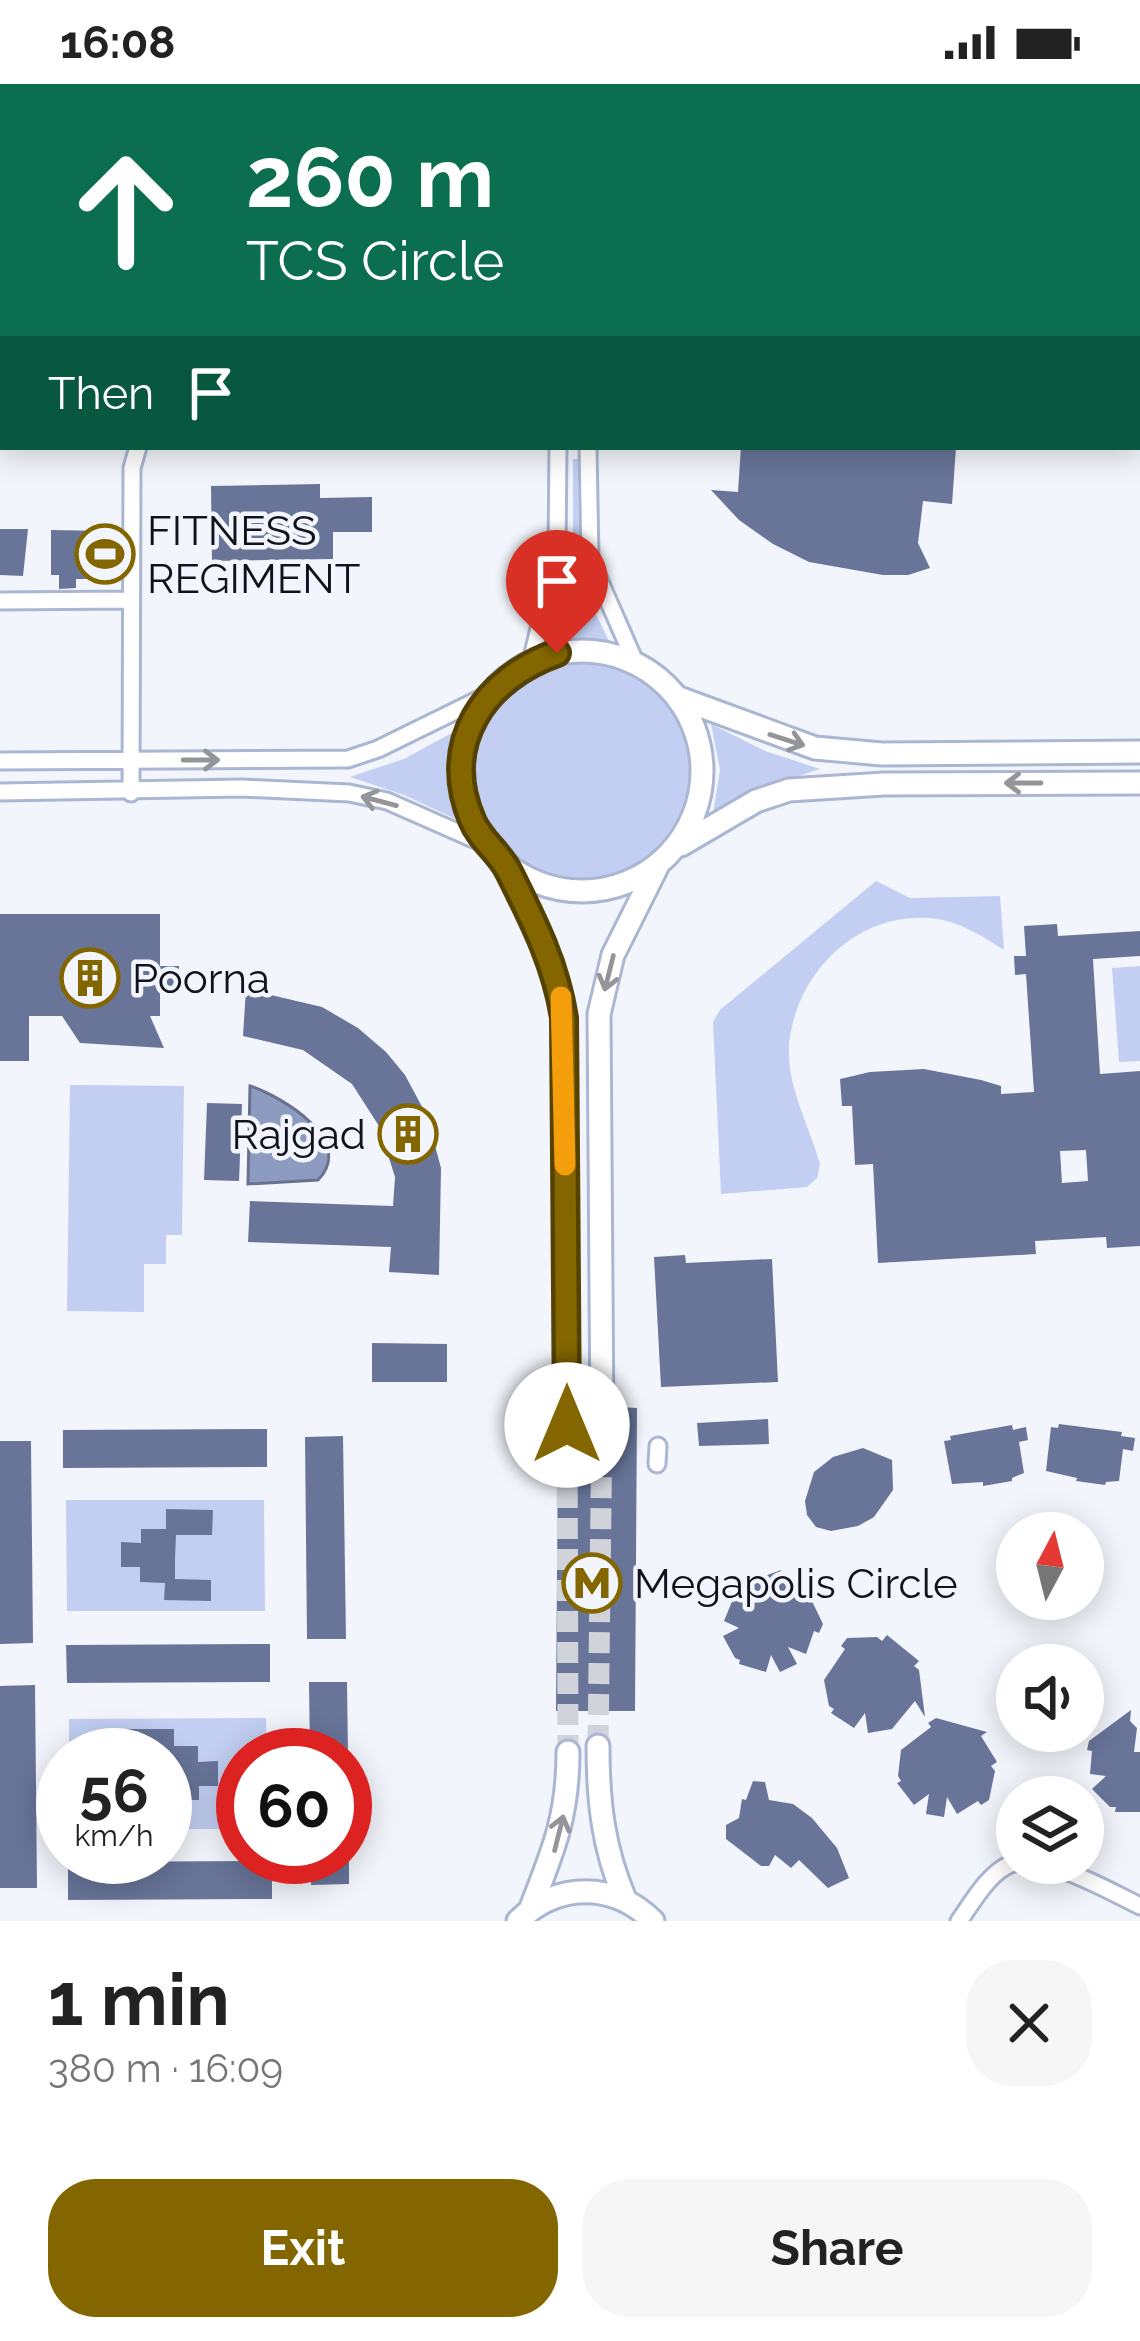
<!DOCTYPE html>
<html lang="en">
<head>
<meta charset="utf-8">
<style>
	body { margin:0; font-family:Raleway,sans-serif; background:#f6f6f6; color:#222; height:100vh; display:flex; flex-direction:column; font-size:45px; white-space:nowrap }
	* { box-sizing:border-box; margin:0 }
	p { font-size:39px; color:#767676 }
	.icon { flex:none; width:66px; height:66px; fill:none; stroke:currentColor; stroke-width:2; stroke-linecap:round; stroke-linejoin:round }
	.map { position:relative; height:1837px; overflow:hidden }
	.panel { display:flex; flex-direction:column; background:#fff; flex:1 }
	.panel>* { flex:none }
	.guide { position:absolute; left:0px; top:0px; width:1140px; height:366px; box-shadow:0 6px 30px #0003; background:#0b6e4f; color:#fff; overflow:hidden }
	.needle { width:78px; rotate:7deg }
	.buttons { position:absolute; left:996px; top:1428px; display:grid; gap:24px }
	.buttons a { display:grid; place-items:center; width:108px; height:108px; border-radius:50%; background:#fff; box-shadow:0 6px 30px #0003; font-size:60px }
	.speed { position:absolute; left:36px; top:1644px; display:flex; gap:24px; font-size:60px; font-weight:700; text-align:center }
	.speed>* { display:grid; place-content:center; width:156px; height:156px; border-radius:50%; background:#fff; box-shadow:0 6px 30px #0003; line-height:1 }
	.speed small { font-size:30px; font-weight:400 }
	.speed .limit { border:18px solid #d22; background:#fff; color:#111 }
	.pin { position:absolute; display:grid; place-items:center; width:102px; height:102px; color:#fff; margin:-123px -51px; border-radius:50% 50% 50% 0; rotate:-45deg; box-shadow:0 0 12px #0007 }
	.pin .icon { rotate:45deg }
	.me { position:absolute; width:132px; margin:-66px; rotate:0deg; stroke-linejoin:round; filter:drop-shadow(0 0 9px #0008) }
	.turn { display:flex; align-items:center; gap:42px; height:252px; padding:0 48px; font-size:54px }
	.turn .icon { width:156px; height:156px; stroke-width:2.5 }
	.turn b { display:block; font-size:84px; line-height:102px }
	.then { display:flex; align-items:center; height:114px; padding:0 48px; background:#0003; gap:24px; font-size:45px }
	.round { display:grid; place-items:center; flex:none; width:126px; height:126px; border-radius:48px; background:#f6f6f6 }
	.summary { display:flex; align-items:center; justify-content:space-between; height:204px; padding:0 48px }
	h1 { font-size:72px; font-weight:700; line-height:90px }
	.cta { display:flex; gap:24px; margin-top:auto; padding:24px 48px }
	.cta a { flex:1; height:138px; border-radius:48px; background:#836600; color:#fff; font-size:48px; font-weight:700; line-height:138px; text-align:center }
	.cta a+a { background:#f6f6f6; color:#222 }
	.status { display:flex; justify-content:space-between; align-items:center; height:84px; padding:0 60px; background:#fff; direction:ltr }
	.status svg { height:33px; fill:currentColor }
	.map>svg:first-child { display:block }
	.green { fill:#c2cff2 }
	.water { fill:#8d9bc0; stroke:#68728f; stroke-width:3 }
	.building { fill:#687599; fill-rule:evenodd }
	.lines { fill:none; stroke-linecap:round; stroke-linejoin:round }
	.major-tunnel { stroke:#d0d3da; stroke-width:21; stroke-dasharray:21 10; stroke-linecap:butt }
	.minor-casing { stroke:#abb6d2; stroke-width:21 }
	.major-casing { stroke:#abb6d2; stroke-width:27 }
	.minor { stroke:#fff; stroke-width:15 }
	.major { stroke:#fff; stroke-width:21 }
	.oneway { stroke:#939599 }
	.route-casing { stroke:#554200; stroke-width:30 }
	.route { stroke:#836600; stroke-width:21 }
	.slow { stroke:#f59e0b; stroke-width:21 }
	.labels { text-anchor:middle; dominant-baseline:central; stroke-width:9; stroke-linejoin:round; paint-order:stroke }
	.poi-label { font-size:42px; fill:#10131d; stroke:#f2f5fb; text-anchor:start }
</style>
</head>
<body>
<div class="status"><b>16:08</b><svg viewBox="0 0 49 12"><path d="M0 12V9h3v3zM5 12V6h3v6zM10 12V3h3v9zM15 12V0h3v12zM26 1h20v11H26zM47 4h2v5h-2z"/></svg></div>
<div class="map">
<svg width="1140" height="1837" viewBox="0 0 1140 1837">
	<rect width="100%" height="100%" fill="#f2f5fb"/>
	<path class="green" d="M573 375H578L579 449 588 514 609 557 542 560 562 516 573 449Z
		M474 687a108 108 0 1 1 216 0a108 108 0 1 1-216 0Z
		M711 640 765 667 820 685 766 703 713 730 720 686Z
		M457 646 450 693 458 736 404 711 350 693 404 675Z
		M876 797 910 814 1000 812 1004 866C983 853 963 839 938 835 866 825 805 878 791 947 781 993 808 1037 820 1080L817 1094 807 1103 721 1110 713 938 720 926Z
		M1140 882V977L1119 978 1112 884Z
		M70 1001 184 1002 182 1151H166V1180H144V1228L67 1227Z
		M66 1416H264L265 1527H67Z
		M266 1634 267 1671H243V1745H165V1671H69V1635Z"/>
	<path class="water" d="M250 1002C283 1013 356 1057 318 1096L248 1100Z"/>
	<path class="building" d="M741 363H956L952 420 923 417 918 459 930 484 908 491H883L809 478 773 460 739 436 711 406 738 408Z
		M320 400V414L372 413V448H333V475L212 477 211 402Z
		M0 445H28L23 492 0 491Z
		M51 446 106 447 105 495H76V504L59 505V491H51Z
		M0 830H160V882H179V907H160V932H150L164 964 80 959 62 932H29V977H0Z
		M1057 840 1058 852 1140 847V872L1093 875 1100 990 1140 987V1162L1107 1164 1106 1153 1035 1157 1036 1170 878 1179 873 1080 855 1081 852 1022H842L840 995 870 988 924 985 981 996 1001 1002V1010L1034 1008 1026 890 1015 891 1014 872H1026L1024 842ZM1086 1066 1088 1097 1062 1099 1060 1067Z
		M246 905 322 923 358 944 386 968 405 991 427 1032 441 1084 439 1191 389 1188 391 1163 248 1158 250 1117 393 1122 395 1093 379 1042 352 1000 303 966 243 952Z
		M207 1019 242 1020 239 1097 204 1096Z
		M685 1171 686 1179 772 1175 778 1298 661 1303 654 1173Z
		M372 1259 447 1260V1298H372Z
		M582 1323H587L590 1349 601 1355 615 1346 617 1323 637 1324 635 1627H556L558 1353 568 1356 579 1349Z
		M768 1335 769 1360 699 1362 697 1339Z
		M1059 1340 1122 1348 1121 1352 1135 1354 1133 1367 1123 1365 1119 1397 1106 1398 1105 1401 1076 1397 1077 1394 1046 1387 1051 1343 1058 1344Z
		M1012 1341 1013 1346 1026 1343 1028 1356 1019 1358 1024 1389 1012 1394V1397L983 1402V1398L952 1400 944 1357 951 1356 950 1352Z
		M267 1345V1383L63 1384V1346Z
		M343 1352 346 1555H307L305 1353Z
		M0 1357H31L33 1559 0 1560Z
		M863 1364 892 1376 893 1406 874 1433 858 1442 831 1447 816 1443 807 1431 805 1417 814 1388 833 1373Z
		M166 1425 213 1426 212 1451H176L175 1475V1495L211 1496V1517L164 1516 165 1499 140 1498V1483H121V1458L141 1459V1445H166Z
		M781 1486 778 1493 807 1504 804 1511 810 1513 823 1540 819 1549 814 1547 806 1570 788 1563 797 1580 780 1588 771 1571 766 1588 739 1580 740 1576 735 1574 723 1552 739 1544 724 1537 733 1515 728 1513 732 1504Z
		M887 1551 919 1577 914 1582 919 1586 925 1633 915 1617 892 1645 868 1649 865 1629 854 1644 831 1629 834 1625 829 1622 824 1596 845 1565 841 1562 847 1554 877 1553 882 1557Z
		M270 1560V1598L67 1599 66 1561Z
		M309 1598H347L348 1671H310Z
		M35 1601 37 1804H0V1602Z
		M1131 1626 1130 1637 1137 1644 1134 1668H1140V1728H1115L1116 1723H1110L1092 1705 1106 1692 1090 1690 1092 1667 1087 1666 1089 1657Z
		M936 1634 987 1648 981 1652 997 1678 991 1682 995 1687 989 1716 981 1721 978 1717 957 1730 947 1713 944 1733 926 1730 929 1710 914 1721 897 1699 901 1697 898 1692 901 1666 931 1643 928 1639Z
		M127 1645H174V1662H198V1678L218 1677V1702H199V1716H165V1666L127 1667Z
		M753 1697 765 1698 769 1716 793 1720 812 1734 837 1764 849 1794 828 1804 799 1776 791 1784 775 1771 769 1782H761L726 1755V1741L739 1734 742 1715 746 1716Z
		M311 1773H349V1800L311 1801Z
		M272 1777V1815L68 1816V1778Z"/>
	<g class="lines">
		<path class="major-tunnel" d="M567 1341 568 1668
			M598 1662 602 1340"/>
		<g class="minor-casing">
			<path id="minor" d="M556 0V3
				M593 3V0
				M0 91 3 94
				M588 363 590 475 636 580
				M0 517 130 516
				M531 578 557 469 558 363
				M0 677 348 675 378 665 488 611
				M0 708 242 704 349 709 387 717 487 761
				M131 709 132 384 138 363
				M657 1380 658 1362
				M959 1837C972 1819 989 1788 1011 1780 1044 1769 1111 1808 1140 1822"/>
		</g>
		<g class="major-casing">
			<path id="major" d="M462 687a120 120 0 1 1 240 0a120 120 0 1 1-240 0Z
				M679 614 815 664 882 670 1140 668
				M681 761 756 717 789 706 884 700 1140 699
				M507 783 552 879 564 934 567 1341
				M602 1340 599 930 613 871 657 783
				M598 1662C598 1717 603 1764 625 1815
				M530 1826C553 1767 568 1733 568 1668
				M518 1837C558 1798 613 1798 653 1837"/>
		</g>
		<use href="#minor" class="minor"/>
		<use href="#major" class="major"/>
	</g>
	<defs><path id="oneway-shaft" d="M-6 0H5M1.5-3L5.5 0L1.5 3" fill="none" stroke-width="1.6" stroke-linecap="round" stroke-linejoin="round" transform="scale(3)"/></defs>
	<g class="oneway">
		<use href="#oneway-shaft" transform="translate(787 656) rotate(18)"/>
		<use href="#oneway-shaft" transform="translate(201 676)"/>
		<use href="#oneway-shaft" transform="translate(1023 699) rotate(180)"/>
		<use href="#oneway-shaft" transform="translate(379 717) rotate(-165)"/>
		<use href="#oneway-shaft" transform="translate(609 889) rotate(104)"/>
		<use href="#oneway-shaft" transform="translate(559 1749) rotate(-76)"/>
	</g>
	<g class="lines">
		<g class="route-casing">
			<path id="route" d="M557 569C485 594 439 659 472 736 480 756 500 769 509 788 533 836 556 881 564 934L567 1341"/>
		</g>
		<use href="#route" class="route"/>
		<path class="slow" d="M561 913 565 1081"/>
	</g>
	<defs>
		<g id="stadium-ring" transform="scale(3)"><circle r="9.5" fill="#f2f5fb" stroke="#836600" stroke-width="1.5"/><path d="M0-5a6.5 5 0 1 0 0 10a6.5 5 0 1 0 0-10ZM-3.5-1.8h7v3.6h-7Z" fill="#836600"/></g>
		<g id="building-ring" transform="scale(3)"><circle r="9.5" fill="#f2f5fb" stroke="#836600" stroke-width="1.5"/><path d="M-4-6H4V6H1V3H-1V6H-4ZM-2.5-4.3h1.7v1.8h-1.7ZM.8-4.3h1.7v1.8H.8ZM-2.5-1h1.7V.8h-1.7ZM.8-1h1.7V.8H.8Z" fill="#836600"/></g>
		<g id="metro-ring" transform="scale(3)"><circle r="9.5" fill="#f2f5fb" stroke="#836600" stroke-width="1.5"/><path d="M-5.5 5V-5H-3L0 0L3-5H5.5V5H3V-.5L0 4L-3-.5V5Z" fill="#836600"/></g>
	</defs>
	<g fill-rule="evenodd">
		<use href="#stadium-ring" x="105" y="470"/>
		<use href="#building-ring" x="90" y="894"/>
		<use href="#building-ring" x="408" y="1050"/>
		<use href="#metro-ring" x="592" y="1499"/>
	</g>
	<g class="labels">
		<g class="poi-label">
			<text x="147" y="446">FITNESS<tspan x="147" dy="48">REGIMENT</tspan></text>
			<text x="132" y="894">Poorna</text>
			<text x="366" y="1050" text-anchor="end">Rajgad</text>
			<text x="634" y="1499">Megapolis Circle</text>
		</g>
	</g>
</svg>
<div class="buttons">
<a><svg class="needle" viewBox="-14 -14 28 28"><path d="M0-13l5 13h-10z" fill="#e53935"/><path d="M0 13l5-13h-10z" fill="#767676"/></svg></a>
<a><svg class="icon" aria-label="sound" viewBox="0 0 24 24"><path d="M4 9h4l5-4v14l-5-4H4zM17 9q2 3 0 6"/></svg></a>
<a><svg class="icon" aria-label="layers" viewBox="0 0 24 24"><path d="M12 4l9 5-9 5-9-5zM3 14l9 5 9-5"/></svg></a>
</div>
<div class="speed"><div>56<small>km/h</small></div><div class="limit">60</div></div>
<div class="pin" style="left:557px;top:569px;background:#d93025"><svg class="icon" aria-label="arrive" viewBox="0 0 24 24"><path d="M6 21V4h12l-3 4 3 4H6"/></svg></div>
<svg class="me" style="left:567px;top:1341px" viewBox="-20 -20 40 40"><circle r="19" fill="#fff"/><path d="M0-13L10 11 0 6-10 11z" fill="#836600"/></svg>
<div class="guide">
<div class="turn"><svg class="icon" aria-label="ahead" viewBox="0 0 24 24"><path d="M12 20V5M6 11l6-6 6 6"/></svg><div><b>260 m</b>TCS Circle</div></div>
<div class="then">Then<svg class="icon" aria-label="arrive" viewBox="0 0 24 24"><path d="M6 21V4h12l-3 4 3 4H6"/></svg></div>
</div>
</div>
<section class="panel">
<div class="summary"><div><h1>1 min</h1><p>380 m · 16:09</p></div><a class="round"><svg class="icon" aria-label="close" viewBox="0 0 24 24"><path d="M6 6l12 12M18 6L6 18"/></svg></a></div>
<div class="cta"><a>Exit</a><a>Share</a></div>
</section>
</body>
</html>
